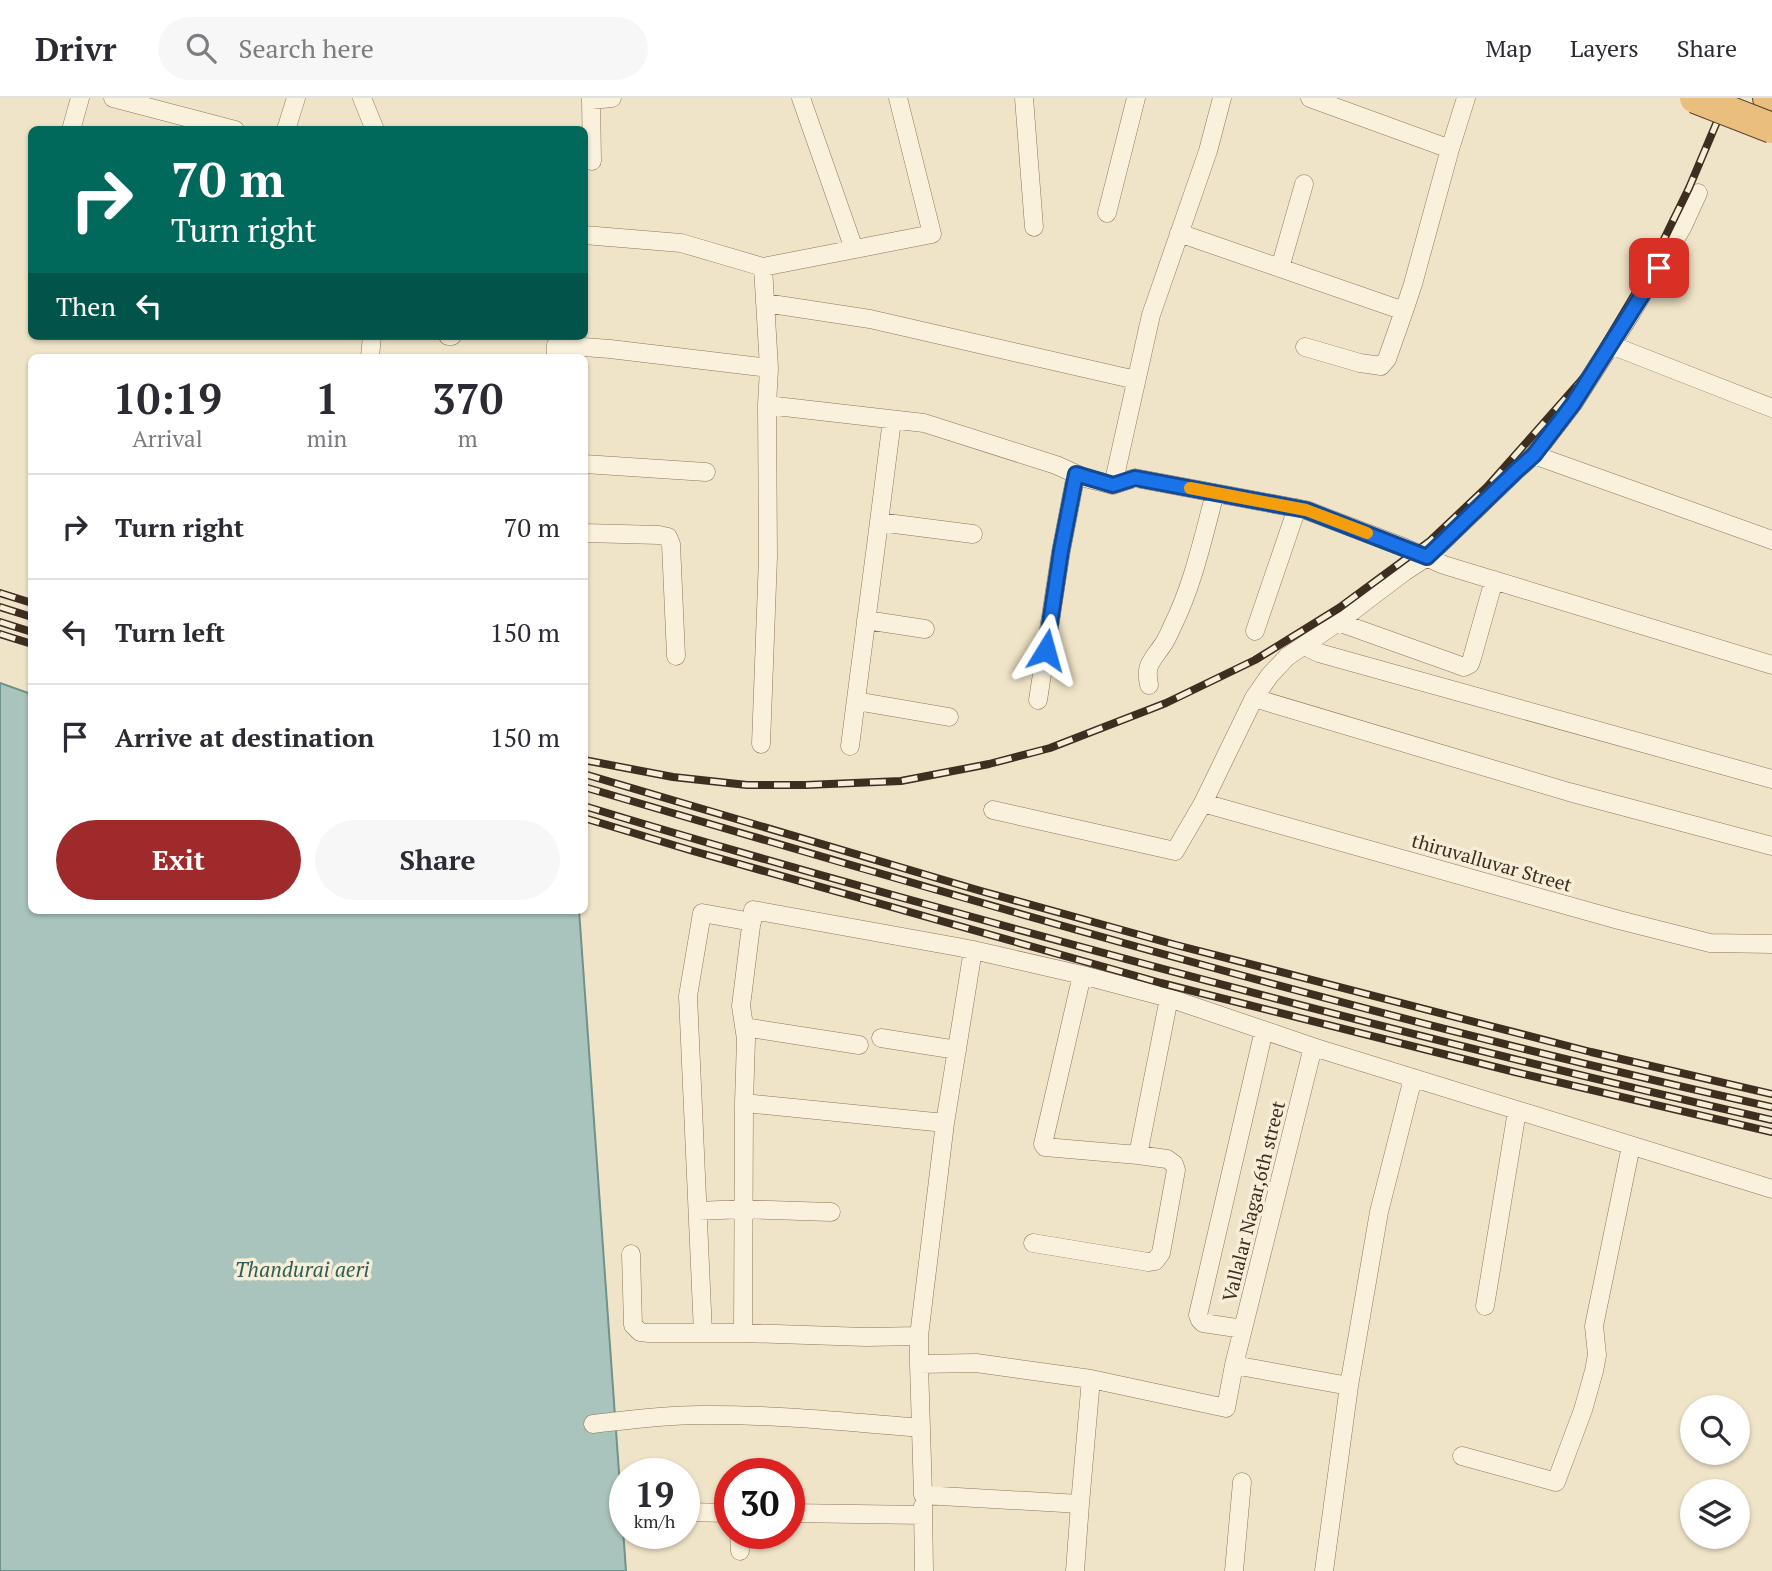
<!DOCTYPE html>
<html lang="en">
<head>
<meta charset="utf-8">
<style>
	body { margin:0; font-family:"PT Serif",serif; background:#f7f7f7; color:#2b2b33; height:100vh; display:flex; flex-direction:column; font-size:26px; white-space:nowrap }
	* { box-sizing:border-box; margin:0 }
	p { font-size:23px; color:#7c7c81 }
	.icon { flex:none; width:38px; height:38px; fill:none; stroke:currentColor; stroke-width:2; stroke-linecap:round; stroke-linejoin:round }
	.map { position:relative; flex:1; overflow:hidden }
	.drawer { position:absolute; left:28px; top:256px; width:560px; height:560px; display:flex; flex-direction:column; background:#fff; border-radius:10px; box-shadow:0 2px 5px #0004 }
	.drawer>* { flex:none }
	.hud { position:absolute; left:28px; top:28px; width:560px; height:214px; border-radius:10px; box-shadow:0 2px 5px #0004; background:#00695c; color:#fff; overflow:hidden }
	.tools { position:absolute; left:1680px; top:1297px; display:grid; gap:14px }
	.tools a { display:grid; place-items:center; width:70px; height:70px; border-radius:50%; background:#fff; box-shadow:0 2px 5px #0004; font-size:35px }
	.speed { position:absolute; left:609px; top:1360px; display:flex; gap:14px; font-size:35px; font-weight:700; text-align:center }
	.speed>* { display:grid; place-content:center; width:91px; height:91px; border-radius:50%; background:#fff; box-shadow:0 2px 5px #0004; line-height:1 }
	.speed small { font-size:18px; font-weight:400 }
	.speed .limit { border:10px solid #d22; background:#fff; color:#111 }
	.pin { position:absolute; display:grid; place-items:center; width:60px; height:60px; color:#fff; margin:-30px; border-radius:14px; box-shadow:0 4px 10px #0006 }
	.me { position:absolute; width:77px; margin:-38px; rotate:8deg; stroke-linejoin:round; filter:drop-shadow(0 0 5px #0008) }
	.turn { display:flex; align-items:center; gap:24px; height:147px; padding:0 28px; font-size:32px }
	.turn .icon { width:91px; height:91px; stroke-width:2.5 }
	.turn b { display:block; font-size:49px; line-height:60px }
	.then { display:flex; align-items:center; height:66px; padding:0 28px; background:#0003; gap:14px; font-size:26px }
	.eta { display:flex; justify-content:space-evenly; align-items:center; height:119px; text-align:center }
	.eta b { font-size:42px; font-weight:700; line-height:49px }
	.action { display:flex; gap:14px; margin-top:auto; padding:14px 28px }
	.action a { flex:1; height:80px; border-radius:42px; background:#9e2a2b; color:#fff; font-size:28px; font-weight:700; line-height:80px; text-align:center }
	.action a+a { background:#f7f7f7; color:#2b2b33 }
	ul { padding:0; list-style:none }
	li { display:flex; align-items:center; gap:21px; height:105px; padding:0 28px; border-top:2px solid #e1e1e2 }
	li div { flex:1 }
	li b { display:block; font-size:26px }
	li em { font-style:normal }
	header { display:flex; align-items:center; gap:42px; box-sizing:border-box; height:98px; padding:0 35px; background:#fff; border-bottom:2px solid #e1e1e2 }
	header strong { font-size:33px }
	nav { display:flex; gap:38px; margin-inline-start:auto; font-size:24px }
	.search { width:490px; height:63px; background:#f7f7f7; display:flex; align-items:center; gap:18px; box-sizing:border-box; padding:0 24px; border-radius:38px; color:#7c7c81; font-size:26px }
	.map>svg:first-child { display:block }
	.water { fill:#a9c4bc; stroke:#6f938a; stroke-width:2 }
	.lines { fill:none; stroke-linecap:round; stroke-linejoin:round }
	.minor-casing { stroke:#8d765c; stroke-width:19 }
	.trunk-casing { stroke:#5b4430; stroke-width:32 }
	.minor { stroke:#faf1dc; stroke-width:18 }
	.trunk { stroke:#eabe7c; stroke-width:30 }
	.rail-casing { stroke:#3d2e20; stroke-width:8 }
	.rail { stroke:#f7eed8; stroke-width:5; stroke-dasharray:16; stroke-linecap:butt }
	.trunk-bridge-casing { stroke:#5b4430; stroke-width:32; stroke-linecap:butt }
	.trunk-bridge { stroke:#eabe7c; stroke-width:30 }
	.route-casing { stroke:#114b97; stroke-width:18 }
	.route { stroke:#1a73e8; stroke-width:12 }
	.slow { stroke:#f59e0b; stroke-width:12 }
	.labels { text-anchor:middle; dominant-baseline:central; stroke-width:7; stroke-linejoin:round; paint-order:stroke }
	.street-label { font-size:19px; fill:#3d2e20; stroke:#f7eed8 }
	.water-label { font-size:21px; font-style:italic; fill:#2f5d5a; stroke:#f7eed8 }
</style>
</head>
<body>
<header>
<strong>Drivr</strong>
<div class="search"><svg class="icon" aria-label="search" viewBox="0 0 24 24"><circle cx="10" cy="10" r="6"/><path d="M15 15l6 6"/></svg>Search here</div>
<nav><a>Map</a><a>Layers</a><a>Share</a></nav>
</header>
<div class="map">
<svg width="1772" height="1473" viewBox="0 0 1772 1473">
	<rect width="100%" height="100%" fill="#f0e4c8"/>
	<path class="water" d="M0 585 31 596 32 812H579L626 1473H0Z"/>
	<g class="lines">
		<g class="minor-casing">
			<path id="minor" d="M113 0 235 32
				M362 0 375 32
				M801 0 854 151
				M1024 0 1034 129
				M1310 0 1450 51 1466 0
				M71 32 80 0
				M286 32 296 0
				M592 63 591 2 612 0
				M1107 115 1136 0
				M1179 135 1404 213 1413 186 1450 51
				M584 137 681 145 763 169 769 270 767 307 768 459 761 646
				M763 169 932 136 898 0
				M1280 170 1304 86
				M765 205 870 221 1136 282
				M448 238H452
				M1611 247 1772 310
				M1305 249 1360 265 1381 268 1387 261 1404 213
				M370 259 372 238
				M556 259V247L610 251 769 270
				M767 307 924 325 1056 367 1085 380 1113 387 1135 380 1306 412 1403 449 1444 467 1772 567
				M1534 357 1772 442
				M584 366 706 374
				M1113 387 1151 217 1208 53 1222 0
				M879 424 892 322
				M584 435 659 437 668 439 671 446 676 558
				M866 522 925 531
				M1338 524 1464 569 1470 566 1472 560 1494 482
				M1255 533 1297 410
				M1304 548 1319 555 1772 681
				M1149 587C1145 567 1151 564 1162 548 1166 543 1169 536 1172 529 1193 487 1203 440 1215 395
				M1254 600 1270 577 1287 559 1338 524 1404 474 1427 459 1516 373 1534 357 1573 306 1632 214 1682 130 1698 95
				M1038 602 1061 453 1076 376
				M856 603 949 619
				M850 648 879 424 973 436
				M1203 705 1619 822 1710 845 1772 846
				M993 712 1175 753 1203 705 1254 600 1569 694 1772 748
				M973 852 945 1025 744 1005 746 941 741 908 753 812 958 849 973 852 1082 877 1169 900 1313 949 1772 1091
				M1082 877 1043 1046 1045 1049 1138 1057
				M744 929 859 947
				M881 940 957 952
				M744 1005 743 1235 866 1239 919 1238 945 1025
				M698 1113 743 1111 831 1114
				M1033 1145 1148 1164 1155 1163 1161 1155 1176 1072 1174 1066 1167 1061 1138 1057 1169 900
				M631 1156 633 1227 640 1234 649 1235H703
				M1485 1208 1517 1013
				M1243 1231 1203 1225 1200 1222 1198 1217 1264 932
				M743 1235H703L688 898 702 815 752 824
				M919 1238V1266L976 1265 1091 1281 1226 1310 1234 1267 1349 1288 1379 1114 1413 980
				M919 1266 923 1397 1080 1406 1075 1473
				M1234 1267 1313 949
				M593 1326C628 1322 664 1317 700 1317 774 1316 847 1324 921 1330
				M1462 1358 1556 1384 1583 1312 1594 1273 1597 1257 1594 1228 1631 1048
				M1080 1406 1091 1281
				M923 1408 924 1473
				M684 1414 730 1415
				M789 1415 923 1417
				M739 1435 740 1453
				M1234 1473 1242 1384
				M1324 1473 1349 1288"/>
		</g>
		<g class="trunk-casing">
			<path id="trunk" d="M1768 0 1772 1"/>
		</g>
		<use href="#minor" class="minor"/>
		<use href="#trunk" class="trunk"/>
		<g class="rail-casing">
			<path id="rail" d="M0 495 32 505
				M0 509 32 519
				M0 524 32 534
				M0 536 32 546
				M584 662 673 679 747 687H806L901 683 989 666 1050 650 1166 605 1255 562 1339 510 1430 443 1487 389 1587 276 1648 174 1689 90 1727 0
				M584 676 981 793 1176 847 1591 954 1772 996
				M584 689C978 805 1372 921 1772 1009
				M584 708C709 746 833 781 958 815 1228 890 1499 960 1772 1022
				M584 720 693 753 1161 885 1515 974 1772 1034"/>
		</g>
		<use href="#rail" class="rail"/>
		<g class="trunk-bridge-casing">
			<path id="trunk-bridge" d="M1695 0 1772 30"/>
		</g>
		<use href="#trunk-bridge" class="trunk-bridge"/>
	</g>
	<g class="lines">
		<g class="route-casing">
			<path id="route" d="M1046 552 1061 453 1076 376 1113 387 1135 380 1306 412 1427 459 1516 373 1534 357 1573 306 1659 170"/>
		</g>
		<use href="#route" class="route"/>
		<path class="slow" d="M1190 390 1306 412 1367 435"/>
	</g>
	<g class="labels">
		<g class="street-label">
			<text transform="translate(1492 764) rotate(16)">thiruvalluvar Street</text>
			<text transform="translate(1253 1103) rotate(-76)">Vallalar Nagar,6th street</text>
		</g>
		<g class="water-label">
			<text x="302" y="1171">Thandurai aeri</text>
		</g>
	</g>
</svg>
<div class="tools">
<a><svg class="icon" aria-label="search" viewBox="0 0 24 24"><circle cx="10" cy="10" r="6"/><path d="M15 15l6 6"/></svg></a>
<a><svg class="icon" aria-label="layers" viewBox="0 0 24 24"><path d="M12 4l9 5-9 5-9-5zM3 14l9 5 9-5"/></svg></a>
</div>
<div class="speed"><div>19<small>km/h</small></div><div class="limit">30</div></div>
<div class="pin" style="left:1659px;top:170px;background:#d93025"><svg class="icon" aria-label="arrive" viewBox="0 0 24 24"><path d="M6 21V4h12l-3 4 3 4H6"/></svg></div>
<svg class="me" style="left:1046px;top:552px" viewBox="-20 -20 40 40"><path d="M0-17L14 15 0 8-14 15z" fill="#1a73e8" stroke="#fff" stroke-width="4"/></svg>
<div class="hud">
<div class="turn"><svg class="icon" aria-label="right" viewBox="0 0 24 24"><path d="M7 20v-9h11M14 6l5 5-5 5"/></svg><div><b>70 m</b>Turn right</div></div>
<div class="then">Then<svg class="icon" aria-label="left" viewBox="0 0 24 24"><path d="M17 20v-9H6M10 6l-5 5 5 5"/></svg></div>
</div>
<section class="drawer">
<div class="eta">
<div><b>10:19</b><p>Arrival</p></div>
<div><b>1</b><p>min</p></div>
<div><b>370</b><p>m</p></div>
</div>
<ul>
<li><svg class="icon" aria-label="right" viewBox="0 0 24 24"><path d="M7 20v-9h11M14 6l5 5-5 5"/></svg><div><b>Turn right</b></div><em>70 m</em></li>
<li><svg class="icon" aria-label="left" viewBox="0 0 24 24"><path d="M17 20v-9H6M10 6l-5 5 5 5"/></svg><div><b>Turn left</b></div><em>150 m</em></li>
<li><svg class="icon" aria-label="arrive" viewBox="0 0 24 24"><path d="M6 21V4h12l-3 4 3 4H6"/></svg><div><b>Arrive at destination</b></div><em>150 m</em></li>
</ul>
<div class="action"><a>Exit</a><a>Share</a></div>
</section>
</div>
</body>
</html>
